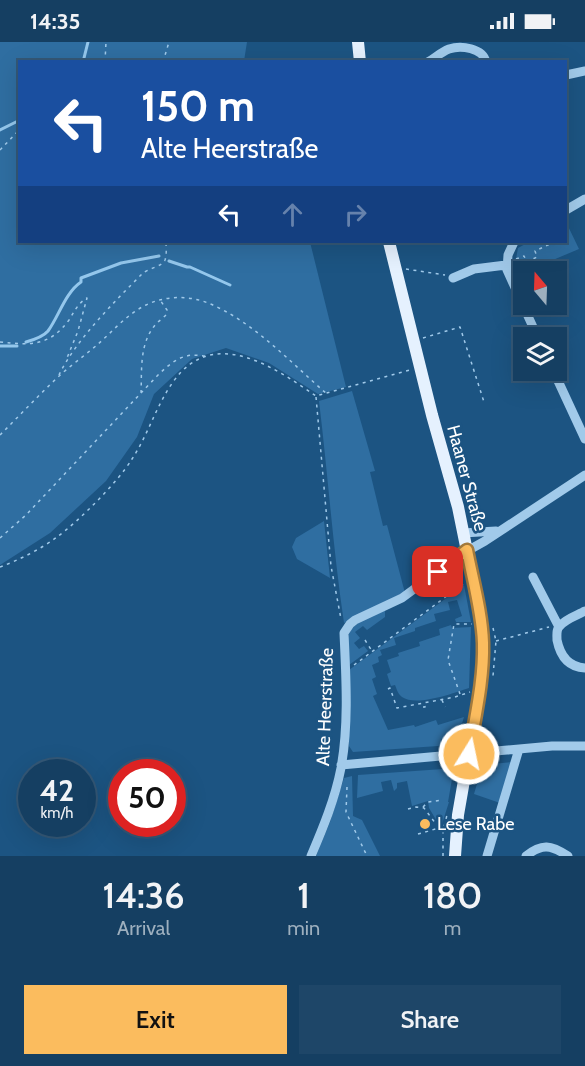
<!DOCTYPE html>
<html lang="en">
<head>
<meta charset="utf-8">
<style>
	body { margin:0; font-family:Cabin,sans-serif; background:#1e4668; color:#f1f3f6; height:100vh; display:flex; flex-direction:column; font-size:22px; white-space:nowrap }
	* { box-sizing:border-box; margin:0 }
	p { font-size:20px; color:#9dafbe }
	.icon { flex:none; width:33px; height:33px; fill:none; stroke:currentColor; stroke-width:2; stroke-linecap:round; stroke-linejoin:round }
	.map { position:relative; height:814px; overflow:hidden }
	.sheet { display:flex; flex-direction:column; background:#153f62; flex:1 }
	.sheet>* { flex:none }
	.guide { position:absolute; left:18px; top:18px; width:549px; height:183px; border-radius:0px; box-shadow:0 6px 24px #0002,0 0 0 2px #345877; background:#1a4fa0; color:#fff; overflow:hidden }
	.needle { width:39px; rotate:341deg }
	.controls { position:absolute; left:513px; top:219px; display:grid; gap:12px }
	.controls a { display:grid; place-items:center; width:54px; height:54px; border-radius:0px; background:#153f62; box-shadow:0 6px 24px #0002,0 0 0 2px #345877; font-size:30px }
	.speed { position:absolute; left:18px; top:717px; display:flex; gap:12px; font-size:30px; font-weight:700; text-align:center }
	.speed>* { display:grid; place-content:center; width:78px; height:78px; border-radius:50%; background:#153f62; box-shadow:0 6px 24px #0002,0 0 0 2px #345877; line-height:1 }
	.speed small { font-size:15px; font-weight:400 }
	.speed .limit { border:9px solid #d22; background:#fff; color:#111 }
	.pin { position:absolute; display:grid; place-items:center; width:51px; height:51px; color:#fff; margin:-26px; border-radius:12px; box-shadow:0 3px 9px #0006 }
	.me { position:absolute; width:66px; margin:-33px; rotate:10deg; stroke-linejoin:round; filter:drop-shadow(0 0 4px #0008) }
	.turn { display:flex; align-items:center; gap:21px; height:126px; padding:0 24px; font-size:27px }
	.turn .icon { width:78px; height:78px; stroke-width:2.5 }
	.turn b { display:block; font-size:42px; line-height:51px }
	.lanes { display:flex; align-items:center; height:57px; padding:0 24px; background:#0003; justify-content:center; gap:30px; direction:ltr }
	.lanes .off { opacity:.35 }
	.eta { display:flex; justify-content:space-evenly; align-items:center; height:102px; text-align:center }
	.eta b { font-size:36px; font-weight:600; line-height:42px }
	.action { display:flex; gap:12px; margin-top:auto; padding:12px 24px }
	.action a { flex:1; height:69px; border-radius:0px; background:#fbbc5e; color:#111; font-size:24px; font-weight:600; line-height:69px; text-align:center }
	.action a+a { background:#1e4668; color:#f1f3f6 }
	.status { display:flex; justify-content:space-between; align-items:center; height:42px; padding:0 30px; background:#153f62; direction:ltr }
	.status svg { height:16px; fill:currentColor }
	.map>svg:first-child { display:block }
	.green { fill:#2f6ea1 }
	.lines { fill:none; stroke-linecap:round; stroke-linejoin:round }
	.stream { stroke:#94c7ec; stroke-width:3 }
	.path { stroke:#a1caea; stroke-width:1.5; stroke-dasharray:3 4.5; stroke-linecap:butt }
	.minor { stroke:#a1caea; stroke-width:9 }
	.major { stroke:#e5f1fe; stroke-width:12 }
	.route-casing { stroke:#a37a3d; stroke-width:15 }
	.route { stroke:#fbbc5e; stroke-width:10 }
	.poi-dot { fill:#fbbc5e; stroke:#1c5482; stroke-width:2 }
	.labels { text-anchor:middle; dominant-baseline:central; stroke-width:5; stroke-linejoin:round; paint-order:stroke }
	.street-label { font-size:18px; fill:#fff; stroke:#1c5482 }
	.poi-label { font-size:18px; fill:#fff; stroke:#1c5482; text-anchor:start }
</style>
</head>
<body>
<div class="status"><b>14:35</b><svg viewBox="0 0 49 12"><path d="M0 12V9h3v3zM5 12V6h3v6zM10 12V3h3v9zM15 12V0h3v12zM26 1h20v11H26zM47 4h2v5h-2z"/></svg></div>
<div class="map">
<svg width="585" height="814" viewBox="0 0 585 814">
	<rect width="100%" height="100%" fill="#1c5482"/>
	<path class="green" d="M0 0H247L244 19 20 20V200H310L346 345 318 352 269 321 226 306 192 317 154 352 137 395 106 439 50 491 0 523Z
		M566 180 579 207 522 231 516 217 518 206 529 200H566Z
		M352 349 375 429 370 430 383 484 387 483 405 551 344 581C333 507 328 433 319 359Z
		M324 479 330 536 297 517 292 505 296 496Z
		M464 543 471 580H456L455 577 462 574 457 558 448 560 450 568 434 572 436 579 415 586V589L394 596 396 603 380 608 382 613 378 615 379 620 372 623 376 635 372 637 377 652 373 654 388 688 414 683 415 685 436 678 438 683 464 675 456 701 452 703 353 710 349 704V628Z
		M385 568V575L367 588 363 584 355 590 360 596 354 601 359 607 364 604 368 609 349 623C344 582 351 584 385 568Z
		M451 583 452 586 471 585 469 646C454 651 416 665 402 655 398 652 397 648 395 643L391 644 387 632 391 630 387 618 399 614 398 611 420 604 419 600 440 593 439 587Z
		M512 720 500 761 474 752 481 728 492 722Z
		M443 727 450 731 452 737 448 760H449L442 782 438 781 429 766 428 759 412 764 407 739 397 741V746L394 749 391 738 381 740 383 749 357 756 358 733Z
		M352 734 353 774 362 778 380 814H316L330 780 344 736Z"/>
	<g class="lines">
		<path class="stream" d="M83 20 88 0
			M0 88 20 78
			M169 219 187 225H190L230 243
			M26 300C33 298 43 295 48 289 59 274 65 251 81 240V236L121 221 159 214
			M0 304H17"/>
		<path class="path" d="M105 20 106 0
			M163 20 169 0
			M0 108 20 87
			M516 217 524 214 527 220 537 215 535 209 550 202 549 200
			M406 227 445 233
			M423 296 460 285 484 360
			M0 300C30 303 49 305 69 278 74 270 78 261 87 256L78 289 67 316
			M59 333C75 299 115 259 142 232 148 226 162 225 165 218 167 213 166 205 166 200
			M141 351C153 339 170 317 187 314 193 312 200 314 207 314
			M316 355 331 524 341 577
			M0 393C19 374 38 354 58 335 70 324 84 314 97 303 112 290 127 272 146 263 164 254 188 253 208 261 253 279 291 321 327 352
			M0 496 26 473 141 351C142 328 139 301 156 282 159 279 163 276 166 273L167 268 160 258
			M0 525C19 518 41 507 57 495 79 479 118 440 132 417 148 393 156 364 173 340 213 283 274 325 316 354L410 328
			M493 586 496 599 493 634
			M365 598 372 609
			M496 599 549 585
			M354 623 463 542
			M388 647 390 646 397 666 455 655 470 650
			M460 652 448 618 454 582H472
			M442 658 445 665
			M423 665H425L424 661
			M347 745 346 770 367 814
			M423 765 428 760 443 758
			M408 767 416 765 424 766 439 786
			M418 792 439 786 443 788
			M443 814V789L447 773"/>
		<path class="minor" d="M428 20C435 16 441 10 449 7 461 3 483 6 486 20
			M566 33 585 29
			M566 168 585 157
			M514 200 508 213 507 228 538 296
			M453 236 474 227 506 223
			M553 328 585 397
			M463 491 496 489
			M533 535 559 585
			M585 569C578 573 565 577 560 584 556 587 557 593 557 598 560 613 568 625 585 626
			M341 723 552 704H585
			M311 814C323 786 335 757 341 726 349 682 346 635 344 591L350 582 355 578 402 556 460 513 485 499 585 433
			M487 814 519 707
			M526 814C542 801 551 803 568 814"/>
		<path class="major" d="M358 0 360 20
			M389 200 432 373 458 465 481 578 483 600 482 635 458 773 455 814"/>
	</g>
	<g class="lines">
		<g class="route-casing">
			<path id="route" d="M438 530 467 508C473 539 482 570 483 601 484 638 475 675 469 712"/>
		</g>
		<use href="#route" class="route"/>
	</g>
	<circle class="poi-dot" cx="425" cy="782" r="6"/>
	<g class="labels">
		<g class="street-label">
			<text transform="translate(467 436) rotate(75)">Haaner Straße</text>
			<text transform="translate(325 665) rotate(-88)">Alte Heerstraße</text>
		</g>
		<g class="poi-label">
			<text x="437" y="782">Lese Rabe</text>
		</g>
	</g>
</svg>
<div class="controls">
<a><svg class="needle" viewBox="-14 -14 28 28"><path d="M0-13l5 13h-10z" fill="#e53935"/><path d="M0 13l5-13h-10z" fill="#9dafbe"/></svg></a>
<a><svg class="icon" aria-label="layers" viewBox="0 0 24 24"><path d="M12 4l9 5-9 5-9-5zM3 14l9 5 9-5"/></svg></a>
</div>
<div class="speed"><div>42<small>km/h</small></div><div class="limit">50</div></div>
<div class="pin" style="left:438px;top:530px;background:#d93025"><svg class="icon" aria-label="arrive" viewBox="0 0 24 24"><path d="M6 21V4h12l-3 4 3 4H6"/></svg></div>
<svg class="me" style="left:469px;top:712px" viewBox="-20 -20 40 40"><circle r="17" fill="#fbbc5e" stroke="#fff" stroke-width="3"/><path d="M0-11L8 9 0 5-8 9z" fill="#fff"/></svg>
<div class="guide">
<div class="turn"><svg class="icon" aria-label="left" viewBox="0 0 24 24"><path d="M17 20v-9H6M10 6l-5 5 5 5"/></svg><div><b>150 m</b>Alte Heerstraße</div></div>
<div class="lanes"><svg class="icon" aria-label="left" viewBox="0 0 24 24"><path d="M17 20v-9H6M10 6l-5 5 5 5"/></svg><svg class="icon off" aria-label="ahead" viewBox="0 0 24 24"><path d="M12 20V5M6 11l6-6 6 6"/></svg><svg class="icon off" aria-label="right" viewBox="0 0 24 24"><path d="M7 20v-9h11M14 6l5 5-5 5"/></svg></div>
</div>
</div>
<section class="sheet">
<div class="eta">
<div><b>14:36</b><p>Arrival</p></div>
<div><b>1</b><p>min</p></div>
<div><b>180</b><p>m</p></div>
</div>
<div class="action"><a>Exit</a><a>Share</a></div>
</section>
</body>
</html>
